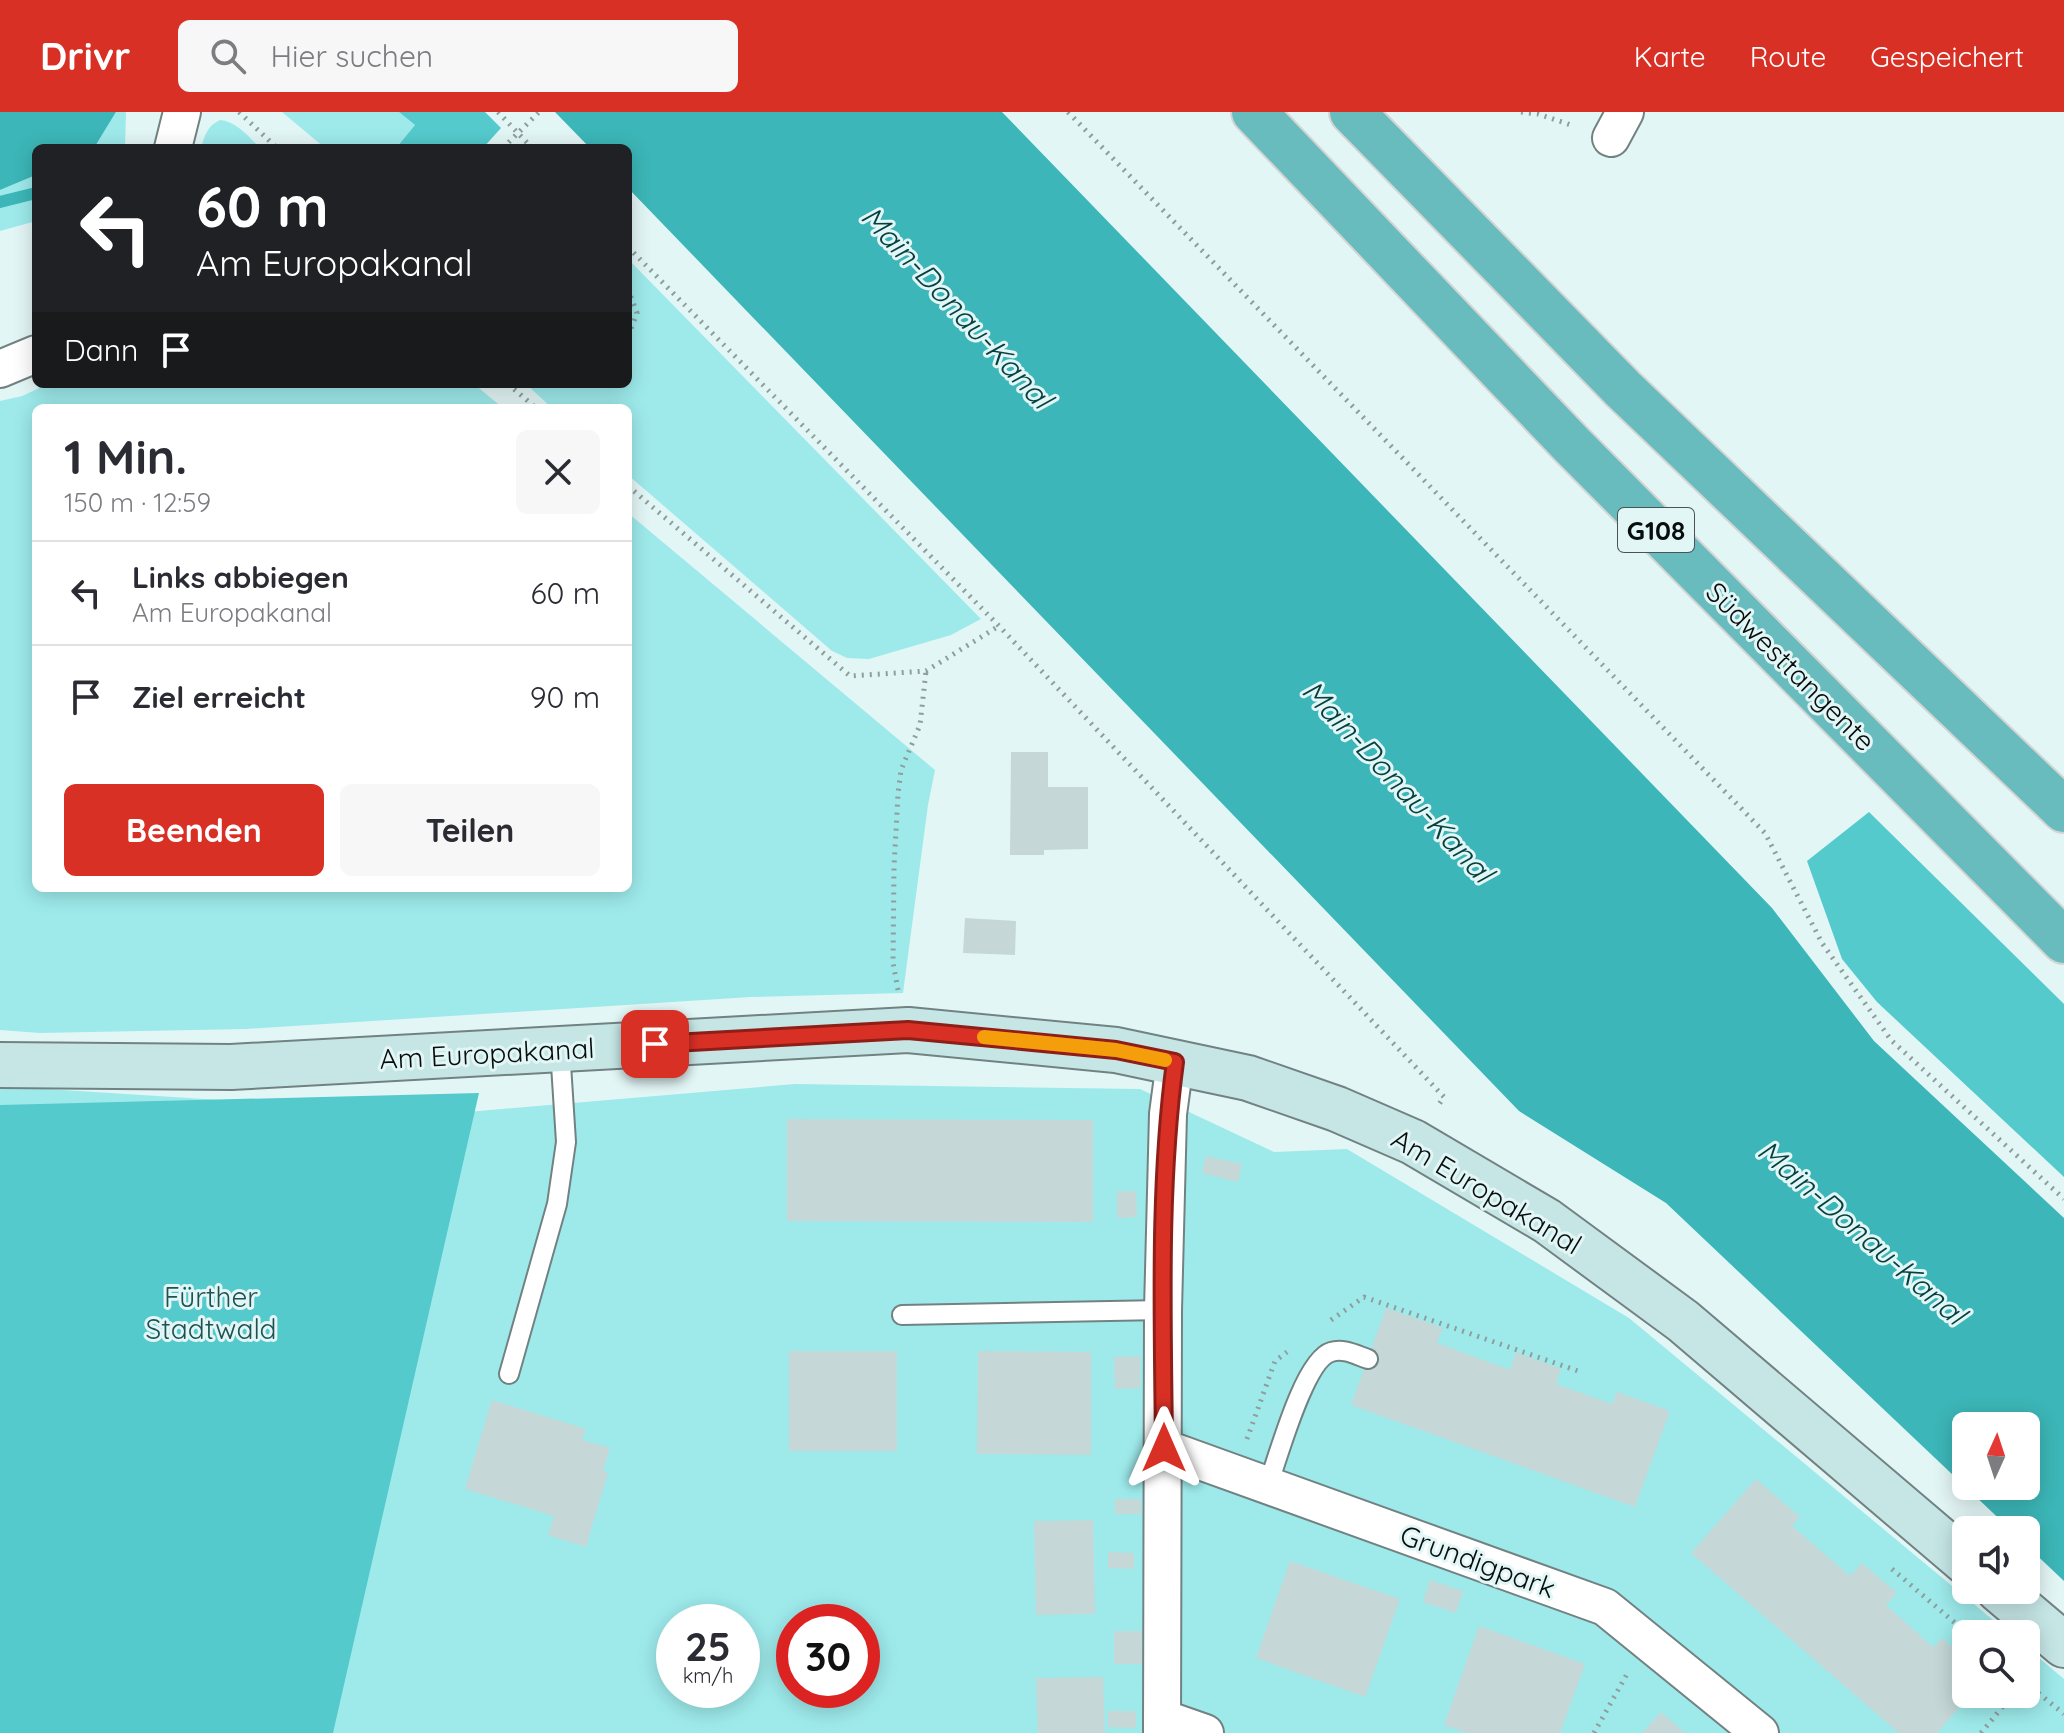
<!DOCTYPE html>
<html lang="de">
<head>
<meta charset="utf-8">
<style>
	body { margin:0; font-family:Quicksand,sans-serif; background:#f7f7f7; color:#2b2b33; height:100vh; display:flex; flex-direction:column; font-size:30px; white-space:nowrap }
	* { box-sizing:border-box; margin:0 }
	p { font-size:26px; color:#7c7c81 }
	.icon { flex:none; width:44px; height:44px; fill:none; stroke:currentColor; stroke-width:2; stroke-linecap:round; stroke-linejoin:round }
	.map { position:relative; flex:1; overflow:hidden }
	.details { position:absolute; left:32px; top:292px; width:600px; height:488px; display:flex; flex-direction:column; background:#fff; border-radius:12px; box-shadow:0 4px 20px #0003 }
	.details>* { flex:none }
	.banner { position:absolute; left:32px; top:32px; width:600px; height:244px; border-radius:12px; box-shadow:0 4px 20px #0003; background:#202124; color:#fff; overflow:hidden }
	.needle { width:52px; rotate:3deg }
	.buttons { position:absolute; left:1952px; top:1300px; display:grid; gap:16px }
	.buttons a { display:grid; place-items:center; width:88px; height:88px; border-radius:12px; background:#fff; box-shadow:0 4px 20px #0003; font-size:40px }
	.speed { position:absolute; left:656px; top:1492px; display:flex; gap:16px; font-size:40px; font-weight:700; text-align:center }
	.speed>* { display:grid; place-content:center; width:104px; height:104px; border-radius:50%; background:#fff; box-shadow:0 4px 20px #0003; line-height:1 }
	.speed small { font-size:20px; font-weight:400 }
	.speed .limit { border:12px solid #d22; background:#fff; color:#111 }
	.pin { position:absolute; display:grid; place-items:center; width:68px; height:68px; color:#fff; margin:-34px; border-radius:16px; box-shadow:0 4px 12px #0006 }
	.me { position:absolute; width:88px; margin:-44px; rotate:0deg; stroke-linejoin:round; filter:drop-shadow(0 0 6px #0008) }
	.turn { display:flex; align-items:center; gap:28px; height:168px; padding:0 32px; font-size:36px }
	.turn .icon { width:104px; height:104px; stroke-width:2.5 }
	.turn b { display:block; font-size:56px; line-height:68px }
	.then { display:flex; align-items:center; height:76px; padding:0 32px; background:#0003; gap:16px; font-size:30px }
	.round { display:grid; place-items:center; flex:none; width:84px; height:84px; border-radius:12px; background:#f7f7f7 }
	.headline { display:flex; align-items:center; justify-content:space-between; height:136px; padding:0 32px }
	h1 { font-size:48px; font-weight:700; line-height:60px }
	.button { display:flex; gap:16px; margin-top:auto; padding:16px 32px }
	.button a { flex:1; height:92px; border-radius:12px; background:#d93025; color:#fff; font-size:32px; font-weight:700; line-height:92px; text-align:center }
	.button a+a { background:#f7f7f7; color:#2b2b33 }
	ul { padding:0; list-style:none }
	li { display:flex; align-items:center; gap:24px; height:104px; padding:0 32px; border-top:2px solid #e1e1e2 }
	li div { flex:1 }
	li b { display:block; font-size:30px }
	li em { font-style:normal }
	header { display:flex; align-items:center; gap:48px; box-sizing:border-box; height:112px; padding:0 40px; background:#d93025; color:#fff }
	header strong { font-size:38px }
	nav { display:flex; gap:44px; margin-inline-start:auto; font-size:28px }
	.search { width:560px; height:72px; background:#f7f7f7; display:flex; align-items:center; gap:20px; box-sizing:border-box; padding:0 28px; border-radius:12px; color:#7c7c81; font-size:30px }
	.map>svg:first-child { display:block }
	.green { fill:#9eeaeb; fill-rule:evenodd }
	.forest { fill:#54cacc }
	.water { fill:#3cb6b8; fill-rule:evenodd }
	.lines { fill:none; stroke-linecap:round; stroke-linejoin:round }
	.stream { stroke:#3cb6b8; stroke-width:12 }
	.building { fill:#c5d7d7 }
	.service-casing { stroke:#728282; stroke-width:22 }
	.minor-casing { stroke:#728282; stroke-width:40 }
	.secondary-casing { stroke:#728282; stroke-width:48 }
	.trunk-casing { stroke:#d3d4d4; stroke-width:48 }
	.path { stroke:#8f9d9d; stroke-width:5; stroke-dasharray:2 6; stroke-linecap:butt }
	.service { stroke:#fff; stroke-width:18 }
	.minor { stroke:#fff; stroke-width:36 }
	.secondary { stroke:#c6e6e6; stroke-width:44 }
	.trunk { stroke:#68bcbe; stroke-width:44 }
	.path-bridge { stroke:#8f9d9d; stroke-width:5; stroke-dasharray:2 6; stroke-linecap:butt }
	.route-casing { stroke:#8d1f18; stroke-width:20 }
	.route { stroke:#d93025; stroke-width:14 }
	.slow { stroke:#f59e0b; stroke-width:14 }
	.labels { text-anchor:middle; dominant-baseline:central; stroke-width:6; stroke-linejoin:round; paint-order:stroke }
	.shield { fill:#e3f6f6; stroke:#4a5454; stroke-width:2 }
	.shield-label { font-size:26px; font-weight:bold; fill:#080e0e }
	.street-label { font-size:28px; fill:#080e0e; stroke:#e3f6f6 }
	.park-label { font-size:28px; fill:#1e5152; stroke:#e3f6f6 }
	.water-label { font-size:30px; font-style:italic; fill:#063f40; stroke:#e3f6f6 }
</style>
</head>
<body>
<header>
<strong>Drivr</strong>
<div class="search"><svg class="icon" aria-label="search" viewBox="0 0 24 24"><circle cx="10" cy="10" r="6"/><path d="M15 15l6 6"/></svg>Hier suchen</div>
<nav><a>Karte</a><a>Route</a><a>Gespeichert</a></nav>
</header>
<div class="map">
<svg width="2064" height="1621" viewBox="0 0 2064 1621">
	<rect width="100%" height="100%" fill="#e3f6f6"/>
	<path class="green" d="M116 0H126L125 36H94Z
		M282 0H399L415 13 396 36H325Z
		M220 8C236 9 249 25 260 36H201C205 23 207 14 220 8Z
		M36 63V109L0 119V78Z
		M628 147 981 507 951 523 869 547 847 546 832 539 628 363V296H552L526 272H628Z
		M48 272H474L503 296H36V776H628V401L935 658 928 693 903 881 751 885 246 917 40 921 0 918V289L22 284Z
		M795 972 1140 977 1274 1040 1347 1037 1629 1206 2010 1522H1966V1582H2026V1535L2064 1567V1621H0V974L444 1002ZM674 1510H742V1578H674ZM794 1510H862V1578H794Z"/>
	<path class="forest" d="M399 0H485L501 16 483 36H396L415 13Z
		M1869 700 2064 892V1065L1877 890 1842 847 1807 749Z
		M479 981 333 1621H0V993Z"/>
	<path class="water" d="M0 0H116L94 36H36V63L0 78Z
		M555 0H1002L1772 796 1874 929 2064 1106V1469L2026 1433V1418H2011L1666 1091 1519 999 628 76V36H590ZM1966 1314H2026V1374H1966Z"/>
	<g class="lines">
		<path class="stream" d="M0 90 36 81"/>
	</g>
	<path class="building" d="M1011 640H1048V675H1088V737L1044 738V743H1010Z
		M965 806 1016 809 1015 843 963 841Z
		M787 1007 1093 1008V1110L787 1109Z
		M1206 1044 1242 1052 1238 1070 1202 1061Z
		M1117 1079H1136L1137 1105 1117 1106Z
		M1386 1196 1443 1216 1437 1231 1510 1258 1516 1240 1561 1257 1556 1272 1612 1292 1617 1280 1670 1299 1635 1395 1351 1293Z
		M789 1239H897V1339H789Z
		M978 1239 1091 1240V1343L977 1342Z
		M1140 1244V1276L1115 1277 1114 1245Z
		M492 1288 586 1317 582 1328 610 1336 603 1359 608 1360 586 1435 548 1423 554 1404 465 1377Z
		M1756 1367 1800 1405 1792 1414 1850 1464 1862 1451 1897 1481 1886 1493 1933 1535 1942 1526 1966 1547V1582H1971L1937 1621H1899L1691 1441Z
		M1115 1387H1141V1402H1115Z
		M1093 1408 1095 1502 1036 1503 1034 1409Z
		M1108 1440 1134 1441V1457L1108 1456Z
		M1290 1449 1400 1487 1365 1585 1256 1546Z
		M1430 1468 1463 1479 1456 1501 1423 1490Z
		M1479 1514 1585 1552 1560 1621H1467L1444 1613Z
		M1114 1519H1142V1552H1114Z
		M1103 1565 1105 1621H1038L1036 1566Z
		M1108 1599H1136V1616L1108 1615Z
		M1661 1600 1685 1621H1642Z"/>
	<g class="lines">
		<g class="service-casing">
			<path id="service" d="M902 1203 1163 1198
				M509 1262 557 1092 566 1030 560 937
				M1268 1373C1278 1346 1304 1248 1331 1240 1344 1236 1356 1243 1368 1247"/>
		</g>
		<g class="minor-casing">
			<path id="minor" d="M1611 26 1625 0
				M173 36 182 0
				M0 257 36 242
				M1164 1336 1605 1495 1760 1621
				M1162 1606 1205 1621
				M1162 1621 1163 1198 1168 1002 1175 950"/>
		</g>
		<g class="secondary-casing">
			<path id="secondary" d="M0 953 231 955 908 918 1116 938 1248 966 1337 997 1413 1030 1547 1109 1683 1209 1966 1450
				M1999 1478 2064 1533"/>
		</g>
		<g class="trunk-casing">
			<path id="trunk" d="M1254 0 1571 332 2064 829
				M1352 0 1623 277 2064 698"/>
		</g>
		<path class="path" d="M239 0 277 36
			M498 0 532 36
			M1068 0 1765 721 1822 831 1891 928 2064 1087
			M1521 0 1538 2 1574 14
			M628 135 999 514 1444 985 1437 995
			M628 177 637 201 628 225
			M508 272 536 296
			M628 374 850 564 926 559 999 514
			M898 878 893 851 894 755 898 682 901 658 920 613 926 559
			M1331 1208 1364 1185 1581 1260
			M1247 1327 1275 1249 1287 1240
			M1892 1457 1968 1522
			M2026 1571 2064 1602
			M1594 1621 1627 1562
			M1981 1621 2013 1582"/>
		<use href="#service" class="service"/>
		<use href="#minor" class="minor"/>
		<use href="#secondary" class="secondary"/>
		<use href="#trunk" class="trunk"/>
		<path class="path-bridge" d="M503 36 539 0"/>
	</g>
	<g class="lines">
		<g class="route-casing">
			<path id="route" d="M655 932 908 918 1116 938 1175 950C1158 1077 1163 1208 1164 1336"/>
		</g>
		<use href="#route" class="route"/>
		<path class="slow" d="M984 925 1116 938 1165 948"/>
	</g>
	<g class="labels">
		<rect class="shield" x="1618" y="396" width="76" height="44" rx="6"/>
		<g class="shield-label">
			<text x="1656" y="418">G108</text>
		</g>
		<g class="street-label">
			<text transform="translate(1791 554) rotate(45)">Südwesttangente</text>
			<text transform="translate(487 941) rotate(-3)">Am Europakanal</text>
			<text transform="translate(1487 1079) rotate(31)">Am Europakanal</text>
			<text transform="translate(1478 1449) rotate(20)">Grundigpark</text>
		</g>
		<g class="park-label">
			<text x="211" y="1184">Fürther<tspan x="211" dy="32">Stadtwald</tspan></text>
		</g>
		<g class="water-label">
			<text transform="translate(957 195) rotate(47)">Main-Donau-Kanal</text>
			<text transform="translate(1398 669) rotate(47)">Main-Donau-Kanal</text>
			<text transform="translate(1862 1120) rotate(41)">Main-Donau-Kanal</text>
		</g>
	</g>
</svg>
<div class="buttons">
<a><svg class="needle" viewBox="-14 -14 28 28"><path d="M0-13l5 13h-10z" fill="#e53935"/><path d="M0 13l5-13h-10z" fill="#7c7c81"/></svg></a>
<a><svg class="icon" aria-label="sound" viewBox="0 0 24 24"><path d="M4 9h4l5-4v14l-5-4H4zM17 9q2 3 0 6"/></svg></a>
<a><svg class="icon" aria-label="search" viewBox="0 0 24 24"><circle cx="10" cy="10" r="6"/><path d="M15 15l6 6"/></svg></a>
</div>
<div class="speed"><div>25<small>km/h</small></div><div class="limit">30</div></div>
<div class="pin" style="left:655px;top:932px;background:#d93025"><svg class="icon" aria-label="arrive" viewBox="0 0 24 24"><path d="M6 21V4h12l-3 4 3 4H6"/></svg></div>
<svg class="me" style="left:1164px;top:1336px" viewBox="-20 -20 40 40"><path d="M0-17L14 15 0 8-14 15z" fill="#d93025" stroke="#fff" stroke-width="4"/></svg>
<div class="banner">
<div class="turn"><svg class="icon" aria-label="left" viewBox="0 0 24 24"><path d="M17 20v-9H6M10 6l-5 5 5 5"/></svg><div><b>60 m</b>Am Europakanal</div></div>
<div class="then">Dann<svg class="icon" aria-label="arrive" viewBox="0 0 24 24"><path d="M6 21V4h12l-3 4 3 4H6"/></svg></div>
</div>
<section class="details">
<div class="headline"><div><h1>1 Min.</h1><p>150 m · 12:59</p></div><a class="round"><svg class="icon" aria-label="close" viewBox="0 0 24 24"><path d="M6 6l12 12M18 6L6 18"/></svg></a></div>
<ul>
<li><svg class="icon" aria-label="left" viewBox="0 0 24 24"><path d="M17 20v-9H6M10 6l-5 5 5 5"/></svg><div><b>Links abbiegen</b><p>Am Europakanal</p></div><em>60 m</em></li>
<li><svg class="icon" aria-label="arrive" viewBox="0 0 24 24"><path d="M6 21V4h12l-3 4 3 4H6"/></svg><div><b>Ziel erreicht</b></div><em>90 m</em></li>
</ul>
<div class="button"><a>Beenden</a><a>Teilen</a></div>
</section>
</div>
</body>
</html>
